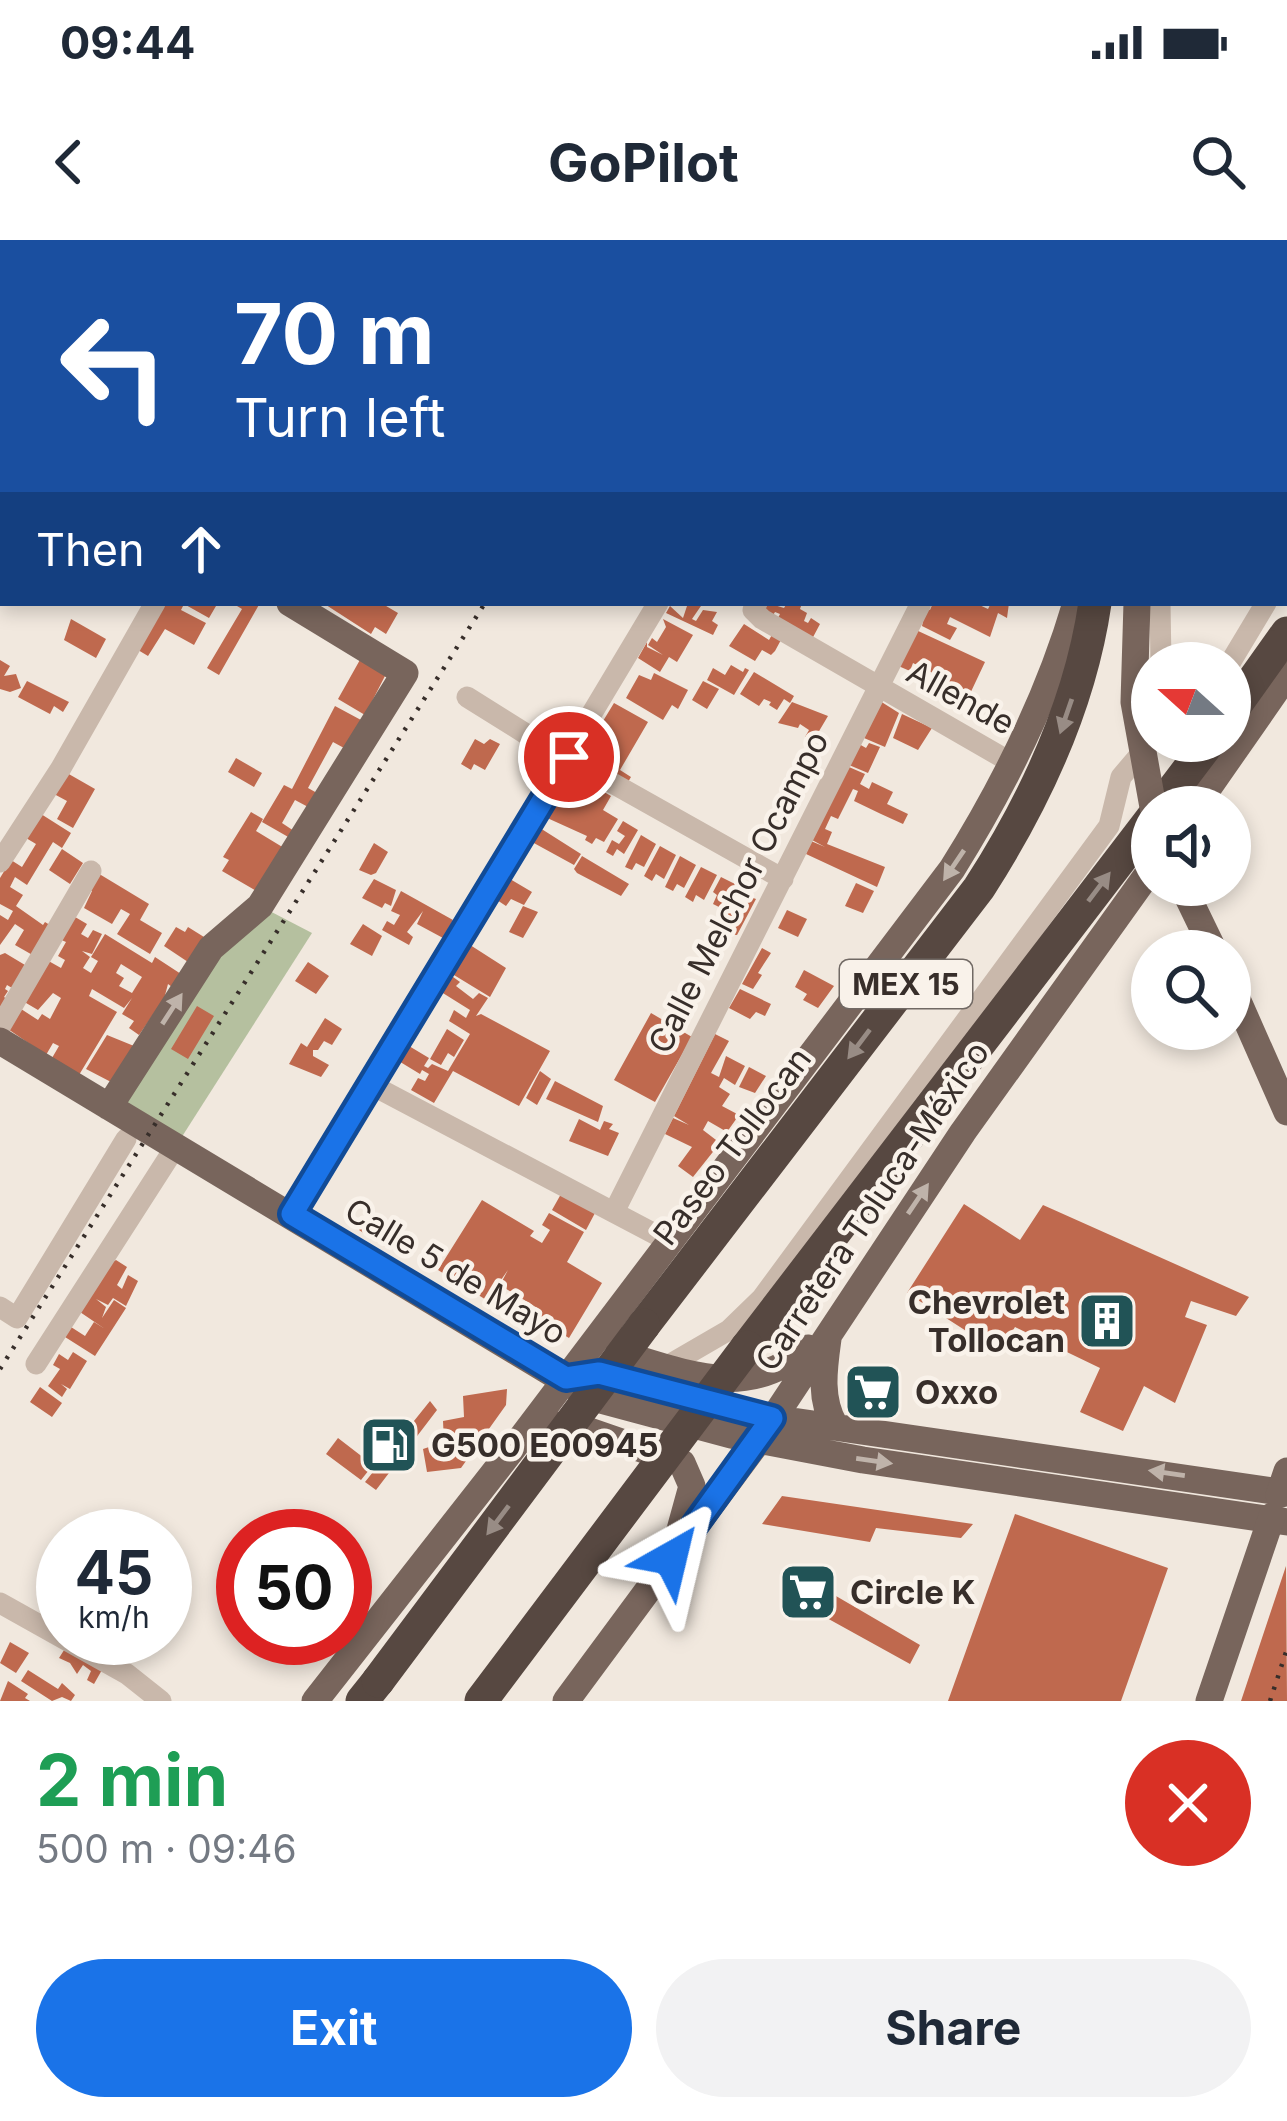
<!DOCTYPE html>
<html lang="en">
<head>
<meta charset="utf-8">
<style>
	body { margin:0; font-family:Inter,sans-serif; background:#f2f2f3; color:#1f2937; height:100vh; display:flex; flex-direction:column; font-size:45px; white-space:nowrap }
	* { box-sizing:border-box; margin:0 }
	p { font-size:39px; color:#747a83 }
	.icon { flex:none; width:66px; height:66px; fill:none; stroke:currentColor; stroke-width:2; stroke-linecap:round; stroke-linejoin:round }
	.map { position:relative; height:1461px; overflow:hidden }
	.panel { display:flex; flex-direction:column; background:#fff; flex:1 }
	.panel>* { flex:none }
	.hud { position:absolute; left:0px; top:0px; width:1287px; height:366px; box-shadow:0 6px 18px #0003; background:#1a4fa0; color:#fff; overflow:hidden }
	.needle { width:78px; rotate:291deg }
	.tools { position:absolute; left:1131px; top:402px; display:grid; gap:24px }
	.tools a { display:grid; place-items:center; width:120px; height:120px; border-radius:50%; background:#fff; box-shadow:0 6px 18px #0003; font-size:60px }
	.speed { position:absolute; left:36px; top:1269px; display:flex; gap:24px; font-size:60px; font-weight:700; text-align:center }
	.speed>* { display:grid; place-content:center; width:156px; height:156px; border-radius:50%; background:#fff; box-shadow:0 6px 18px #0003; line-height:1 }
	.speed small { font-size:30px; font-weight:400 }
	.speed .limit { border:18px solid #d22; background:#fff; color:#111 }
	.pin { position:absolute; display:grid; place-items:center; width:102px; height:102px; color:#fff; margin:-51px; border:6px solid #fff; border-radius:50%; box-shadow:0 3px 12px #0007 }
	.me { position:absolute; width:132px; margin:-66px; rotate:37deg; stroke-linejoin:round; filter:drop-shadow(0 0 9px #0008) }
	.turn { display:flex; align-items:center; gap:42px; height:252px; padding:0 36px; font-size:54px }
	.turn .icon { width:156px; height:156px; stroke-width:2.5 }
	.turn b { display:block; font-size:84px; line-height:102px }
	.then { display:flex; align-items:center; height:114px; padding:0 36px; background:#0003; gap:24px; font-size:45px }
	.round { display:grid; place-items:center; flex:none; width:126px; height:126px; border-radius:63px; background:#f2f2f3 }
	.headline { display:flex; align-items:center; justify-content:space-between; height:204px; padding:0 36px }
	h1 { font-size:72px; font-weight:700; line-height:90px; color:#1e9e55 }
	.action { display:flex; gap:24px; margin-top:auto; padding:24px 36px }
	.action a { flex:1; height:138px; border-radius:72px; background:#1a73e8; color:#fff; font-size:48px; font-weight:700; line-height:138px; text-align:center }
	.action a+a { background:#f2f2f3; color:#1f2937 }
	.status { display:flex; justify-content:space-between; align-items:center; height:84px; padding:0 60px; background:#fff; direction:ltr }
	.status svg { height:33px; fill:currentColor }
	header { display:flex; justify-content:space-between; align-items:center; height:156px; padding:0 36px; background:#fff; font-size:54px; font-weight:700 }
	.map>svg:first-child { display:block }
	.green { fill:#b5c09f }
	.building { fill:#bf694e; fill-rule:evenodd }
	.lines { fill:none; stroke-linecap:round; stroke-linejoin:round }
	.minor { stroke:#c9b8ab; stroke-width:21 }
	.major { stroke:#78655c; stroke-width:27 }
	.highway { stroke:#574841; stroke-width:33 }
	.rail { stroke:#372e2a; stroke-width:4.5; stroke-dasharray:3 9; stroke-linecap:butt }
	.major-bridge { stroke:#78655c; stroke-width:27 }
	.highway-bridge { stroke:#574841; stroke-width:33 }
	.oneway { fill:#988c85 }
	.oneway2 { fill:#bfb3aa }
	.route-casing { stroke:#114b97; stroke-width:30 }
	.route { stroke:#1a73e8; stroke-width:21 }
	.labels { text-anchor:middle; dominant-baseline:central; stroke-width:9; stroke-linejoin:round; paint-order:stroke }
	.shield { fill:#f9f2ea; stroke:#716964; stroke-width:3 }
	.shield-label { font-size:30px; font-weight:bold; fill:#372e2a }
	.street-label { font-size:33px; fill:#372e2a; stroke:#f9f2ea }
	.poi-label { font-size:33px; font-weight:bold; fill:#372e2a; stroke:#f9f2ea; text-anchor:start }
</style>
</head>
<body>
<div class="status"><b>09:44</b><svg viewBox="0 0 49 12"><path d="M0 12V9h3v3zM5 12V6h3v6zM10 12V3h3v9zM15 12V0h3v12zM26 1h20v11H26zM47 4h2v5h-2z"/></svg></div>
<header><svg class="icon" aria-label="back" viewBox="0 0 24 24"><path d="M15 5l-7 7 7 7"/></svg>GoPilot<svg class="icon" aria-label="search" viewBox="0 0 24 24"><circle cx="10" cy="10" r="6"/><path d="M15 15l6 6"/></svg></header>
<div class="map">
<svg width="1287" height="1461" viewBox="0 0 1287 1461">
	<rect width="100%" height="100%" fill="#f1e8de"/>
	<path class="green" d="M260 666 312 693 176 906 109 867 211 708Z"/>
	<path class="building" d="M165 363H212L216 366 209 378 184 364 181 370 206 383 194 405 165 389 148 416 138 410Z
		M232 363H260L219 435 207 428 242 369Z
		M323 363H381L398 373 386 394 375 387 371 394Z
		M688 363H703L692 379 696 381 703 370 717 372 712 381 718 385 713 395 666 373 670 366 683 378Z
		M768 363 784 368 787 363H802L800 369 807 373 804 381 808 383 811 378 820 384 811 401 776 382 780 374 775 372 772 377 762 374Z
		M933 363H975L988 369 991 363H1009L1007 378 998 373 990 397 950 377 947 384 957 388 950 400 922 386 926 368 930 370Z
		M71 379 106 399 96 418 64 400Z
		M663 379 693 395 677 422 669 417 660 432 638 418 647 402V407L663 415 648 405 652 398 657 402 666 387Z
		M744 384 769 400 773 393 782 398 775 411 771 415 762 410 755 421 729 406Z
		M916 390 985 422 968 458 955 453 958 446 913 423 910 431 896 425Z
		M361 418 386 434 365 475 338 459Z
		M0 420 10 426 4 436 16 434 21 448 10 452 0 449Z
		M731 425 743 432 745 428 749 430 734 455 707 440 713 428 725 435Z
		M754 432 794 456 790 463 784 459 777 470 769 465 771 462 764 459 759 466 740 454Z
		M654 433 688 450 678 469 672 465 663 480 626 458 639 435 651 440Z
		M27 441 69 462 63 472 54 466 50 474 18 457Z
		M703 441 719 449 707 469 692 460Z
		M880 461 899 473 885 507 864 498Z
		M792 462 828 476 812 503 805 497 809 490 800 484 798 488 778 483Z
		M614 463 648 482 620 530 631 537 628 542 583 514Z
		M335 466 361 480 344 508 333 502 308 548 317 553 310 568 295 560 282 583 294 591 290 598 262 582 284 545 292 549Z
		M902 474 932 488 918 510 893 498Z
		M475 499 484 504 490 499 500 504 485 530 474 524 471 530 461 524Z
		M869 503 880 507 868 533 849 525 859 504 866 508Z
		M236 518 262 533 254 547 228 532Z
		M849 527 865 534 860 544 869 549 872 542 893 552 887 564 908 574 903 584 881 574 854 561 858 551 853 549 838 579 831 576 825 589 832 592 827 604 885 627 877 647 806 614 811 601 825 607 812 600Z
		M67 533 95 549 73 588 57 579 67 561 54 554Z
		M577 539 584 544 578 555 571 554 582 561 592 545 611 556 603 570 618 579 604 602 596 598 592 604 585 600 587 596 545 577 564 544 572 548Z
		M251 572 263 579 256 591 284 608 258 652 222 631 229 620 223 617Z
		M41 574 71 593 62 608 53 602 27 645 15 637 10 647 23 655 16 666 43 685 45 682 53 687 36 717 15 705 24 690 15 684 0 705V675L8 680 13 671 0 664V638L11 620 22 627 36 604 26 598Z
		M623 581 638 590 624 614 617 609 613 616 606 612 612 600 619 604 625 596 617 591Z
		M540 588 581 614 574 625 532 602Z
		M641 595 656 604 644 627 636 623 632 630 625 627Z
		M374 603 388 612 376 633 371 635 359 630Z
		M660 606 676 615 664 639 656 634 652 641 644 636Z
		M62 609 83 623 70 644 49 630Z
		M582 616 629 644 621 656 577 633 574 629Z
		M680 616 696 625 684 648 677 644 673 651 665 647Z
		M701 627 717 635 704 660 696 655 693 662 685 657Z
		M96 632 149 664 140 680 162 693 150 714 117 694 130 674 121 669 112 684 84 668 92 651 86 648Z
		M721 637 741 647V657L745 655 756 659 737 695 718 693 725 679 718 675 721 668 713 664 717 655 713 652Z
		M374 639 396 650 391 666 385 663 382 668 362 658Z
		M510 639 532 652 524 665 511 659 506 666 497 660Z
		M856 643 874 651 863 673 845 666Z
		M401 651 453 680 443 698 417 684 423 671 407 692 413 697 409 705 382 690 387 681 394 685 400 675 391 671Z
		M523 666 538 672 523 698 509 692Z
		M787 670 807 679 798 697 778 688Z
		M70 674 87 684 81 694 88 698 93 690 102 694 92 714 82 711 90 717 83 728 91 733 98 721 91 717 105 694 152 723 155 717 181 734 172 747 168 744 164 759 139 795 129 788 134 781 122 774 132 758 124 768 92 749 89 756 117 772 79 835 52 818 59 806 53 803 46 815 5 787 18 767 38 780 42 774 50 779 61 758 53 753 38 770 21 760 45 719 61 728 65 720 58 716 66 702 57 698ZM121 724 142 737 132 753 119 746 124 738 116 733Z
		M363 684 382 696 372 716 350 704Z
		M176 687 185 692 188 687 204 697 188 722 164 706Z
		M467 703 506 728 490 757 449 732Z
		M762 708 771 713 758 733 762 735 753 749 742 744Z
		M5 713 25 725 17 751 7 745 5 749 8 751 4 757 10 761 0 777V715Z
		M308 722 329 736 316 754 295 741Z
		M804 730 834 746 818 768 803 760 807 754 795 747Z
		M449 734 460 742 456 746 473 759 479 753 488 758 476 776 481 774 550 811 519 866 453 831 434 863 411 850 418 838 425 841 429 834 422 830 420 834 397 820 401 812 405 815 409 806 429 818 424 826 428 828 432 824 448 831 470 794 449 781 454 770 466 778 470 770 438 750Z
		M740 749 771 764 765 776 756 772 750 779 729 768Z
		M197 766 214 776 188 819 171 809Z
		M651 773 692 797 655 862 614 840Z
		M325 778 342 789 332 805 324 801 318 810H313V816L329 825 321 837 289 824 301 803 307 807Z
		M447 789 464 800 454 817 448 813 441 825 430 819Z
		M715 794 729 801 711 833 719 837 726 816 745 826 735 845 724 838 719 847 730 854 722 866 739 875 727 892 708 881 703 890 720 903 693 937 678 926 692 907 665 894 673 878 689 885 674 876Z
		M107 795 134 806 111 842 86 829Z
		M749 827 766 836 755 853 739 847Z
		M540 831 551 839 537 865 526 858Z
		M555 841 603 866 598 882 546 859Z
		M579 879 600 890 604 881 613 884 609 889 619 893 608 916 569 901Z
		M561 954 595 973 586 990 552 970Z
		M482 960 534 991 530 996 542 1003 550 990 542 985 549 973 584 992 567 1022 602 1043 569 1098 534 1077 539 1069 500 1045 508 1030 496 1047 505 1051 496 1066 438 1030Z
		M964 964 1020 1000 1043 965 1249 1057 1236 1076 1191 1061 1185 1077 1207 1085 1175 1163 1144 1146 1123 1191 1080 1172 1100 1128 1015 1087 999 1112 907 1053Z
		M367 977 397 996 390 1010 359 990Z
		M116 1020 127 1027 117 1045 122 1049 128 1035 138 1041 126 1066 113 1058 108 1065 96 1059 106 1067 102 1078 114 1060 126 1068 95 1116 65 1097 71 1087 85 1096 94 1082 105 1089 77 1070 106 1026Z
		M73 1112 87 1121 70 1149 61 1144 67 1149 62 1157 48 1146 60 1129 53 1125 59 1114 68 1120Z
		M40 1147 62 1163 52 1177 30 1162Z
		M507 1149 506 1165 461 1228 427 1232 423 1209 444 1202 443 1181 464 1177 463 1156Z
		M430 1161 437 1170 376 1250 365 1242Z
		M338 1198 373 1225 361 1240 326 1214Z
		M782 1256 973 1284 961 1298 876 1288 870 1302 762 1284Z
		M1015 1274 1168 1328 1121 1461H948Z
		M1286 1326 1287 1461H1241Z
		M800 1335 920 1405 910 1424 787 1356Z
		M10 1402 29 1413 16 1433 0 1423Z
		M66 1407 103 1428 94 1444 87 1440 91 1431 83 1425 77 1434 70 1423 59 1418Z
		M28 1430 58 1449 62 1443 75 1455 71 1461 62 1457 52 1461 21 1441Z
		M8 1441 28 1454 25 1458 30 1461H0Z"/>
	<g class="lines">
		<path class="minor" d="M328 0 334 3
			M465 0 471 3
			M1116 0 1117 3
			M545 3 546 0
			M854 3 856 0
			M1284 333 1287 329
			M757 363 753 370 762 379 1012 523
			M1160 363 1161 423
			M1230 423 1266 363
			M467 457 534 499 783 639
			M0 622 61 528 155 363
			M0 787 91 631
			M368 843 670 1002
			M615 970 921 363
			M292 974 658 363
			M0 1067 17 1078 126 899
			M36 1124 176 906
			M667 1126 729 1090 762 1058 1109 586 1121 537 1149 504
			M0 1363 127 1434 161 1461"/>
		<path class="major" d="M0 191 3 193
			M1195 567 1287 435
			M1182 645 1214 711
			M1230 743 1287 872
			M0 801 593 1158 731 1195 863 1220 1287 1282
			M109 867 211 708 260 666 405 433 290 363
			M615 1098 623 1110 634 1118C698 1138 752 1156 808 1108
			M828 1099C824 1128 819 1159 835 1186
			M588 1135 600 1133 772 1178 1287 1253
			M553 1185 575 1186 682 1223 692 1246 678 1297
			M315 1461 522 1197 952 629C1004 546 1048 458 1076 363
			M566 1461 759 1200 963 892 1152 628"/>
		<path class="highway" d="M1059 0 1060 3
			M1230 473 1287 393
			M1160 567 1210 501
			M644 1085 979 648C1035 561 1080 466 1095 363
			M747 1107 1152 578
			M362 1461 378 1441"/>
		<path class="rail" d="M715 3 717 0
			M0 1129 485 363
			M1270 1461 1287 1409"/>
		<path class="major-bridge" d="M1137 363 1134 462 1153 567
			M1279 1255 1287 1231
			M1209 1461 1272 1276"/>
		<path class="highway-bridge" d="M378 1441 644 1085
			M481 1461 747 1107"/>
	</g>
	<defs><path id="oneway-solid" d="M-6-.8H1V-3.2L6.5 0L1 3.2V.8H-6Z" transform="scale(3)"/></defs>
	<g class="oneway">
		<use href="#oneway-solid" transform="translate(1066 476) rotate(109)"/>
		<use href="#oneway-solid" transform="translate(1099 647) rotate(-53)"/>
		<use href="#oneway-solid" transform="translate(859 804) rotate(127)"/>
		<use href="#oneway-solid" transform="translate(498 1280) rotate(127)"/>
	</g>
	<g class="oneway2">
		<use href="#oneway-solid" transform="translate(954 625) rotate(124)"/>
		<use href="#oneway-solid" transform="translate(172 769) rotate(-57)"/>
		<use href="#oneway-solid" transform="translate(918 959) rotate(-56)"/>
		<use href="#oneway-solid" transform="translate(874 1221) rotate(8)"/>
		<use href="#oneway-solid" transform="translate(1167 1233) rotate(-172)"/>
	</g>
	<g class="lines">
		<g class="route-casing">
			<path id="route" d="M569 517 292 974 566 1138 599 1133 772 1178 671 1318"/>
		</g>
		<use href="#route" class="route"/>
	</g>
	<defs>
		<g id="building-square" transform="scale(3)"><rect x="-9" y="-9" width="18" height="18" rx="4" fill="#215356" stroke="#f9f2ea"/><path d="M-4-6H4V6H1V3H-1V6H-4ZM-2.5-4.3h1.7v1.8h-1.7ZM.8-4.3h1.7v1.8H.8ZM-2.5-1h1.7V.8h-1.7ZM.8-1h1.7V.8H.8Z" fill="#fff"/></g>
		<g id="supermarket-square" transform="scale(3)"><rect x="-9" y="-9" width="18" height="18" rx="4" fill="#215356" stroke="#f9f2ea"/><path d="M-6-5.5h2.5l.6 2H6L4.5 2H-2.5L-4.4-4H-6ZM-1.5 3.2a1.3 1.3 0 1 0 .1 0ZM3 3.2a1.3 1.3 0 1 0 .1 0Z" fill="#fff"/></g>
		<g id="fuel-square" transform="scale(3)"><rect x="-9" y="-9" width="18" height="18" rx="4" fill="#215356" stroke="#f9f2ea"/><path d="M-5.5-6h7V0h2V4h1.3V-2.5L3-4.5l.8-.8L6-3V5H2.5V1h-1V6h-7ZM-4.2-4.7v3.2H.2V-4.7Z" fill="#fff"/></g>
	</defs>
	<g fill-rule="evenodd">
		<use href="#building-square" x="1107" y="1081"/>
		<use href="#supermarket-square" x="873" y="1152"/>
		<use href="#fuel-square" x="389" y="1205"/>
		<use href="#supermarket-square" x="808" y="1352"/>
	</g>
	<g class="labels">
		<rect class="shield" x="840" y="720" width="132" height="48" rx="9"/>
		<g class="shield-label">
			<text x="906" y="744">MEX 15</text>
		</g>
		<g class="street-label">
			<text transform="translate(961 457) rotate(29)">Allende</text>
			<text transform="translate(738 652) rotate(-63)">Calle Melchor Ocampo</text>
			<text transform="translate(732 906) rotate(-53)">Paseo Tollocan</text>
			<text transform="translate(872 966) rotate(-56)">Carretera Toluca-México</text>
			<text transform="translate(456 1031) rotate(31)">Calle 5 de Mayo</text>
		</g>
		<g class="poi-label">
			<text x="1065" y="1062" text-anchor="end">Chevrolet<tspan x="1065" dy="38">Tollocan</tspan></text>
			<text x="915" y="1152">Oxxo</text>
			<text x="431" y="1205">G500 E00945</text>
			<text x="850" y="1352">Circle K</text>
		</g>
	</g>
</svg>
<div class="tools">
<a><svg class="needle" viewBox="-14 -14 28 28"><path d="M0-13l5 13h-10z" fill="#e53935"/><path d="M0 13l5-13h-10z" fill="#747a83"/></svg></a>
<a><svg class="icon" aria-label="sound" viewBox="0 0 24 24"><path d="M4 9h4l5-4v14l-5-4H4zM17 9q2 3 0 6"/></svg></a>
<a><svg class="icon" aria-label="search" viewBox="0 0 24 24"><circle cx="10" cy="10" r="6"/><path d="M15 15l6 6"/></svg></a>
</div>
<div class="speed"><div>45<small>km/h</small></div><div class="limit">50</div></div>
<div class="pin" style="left:569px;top:517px;background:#d93025"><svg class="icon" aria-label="arrive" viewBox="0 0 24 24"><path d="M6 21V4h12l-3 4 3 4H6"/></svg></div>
<svg class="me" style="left:671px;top:1318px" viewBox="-20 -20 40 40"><path d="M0-17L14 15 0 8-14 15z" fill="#1a73e8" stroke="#fff" stroke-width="4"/></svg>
<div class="hud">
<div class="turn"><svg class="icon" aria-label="left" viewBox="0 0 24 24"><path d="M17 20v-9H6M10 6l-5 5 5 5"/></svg><div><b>70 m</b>Turn left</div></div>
<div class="then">Then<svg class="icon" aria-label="ahead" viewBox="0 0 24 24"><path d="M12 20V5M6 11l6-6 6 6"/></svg></div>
</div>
</div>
<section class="panel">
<div class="headline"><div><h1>2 min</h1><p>500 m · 09:46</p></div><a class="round" style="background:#d93025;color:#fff"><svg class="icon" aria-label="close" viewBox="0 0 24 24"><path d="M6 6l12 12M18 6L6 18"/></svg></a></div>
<div class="action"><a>Exit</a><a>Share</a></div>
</section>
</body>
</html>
